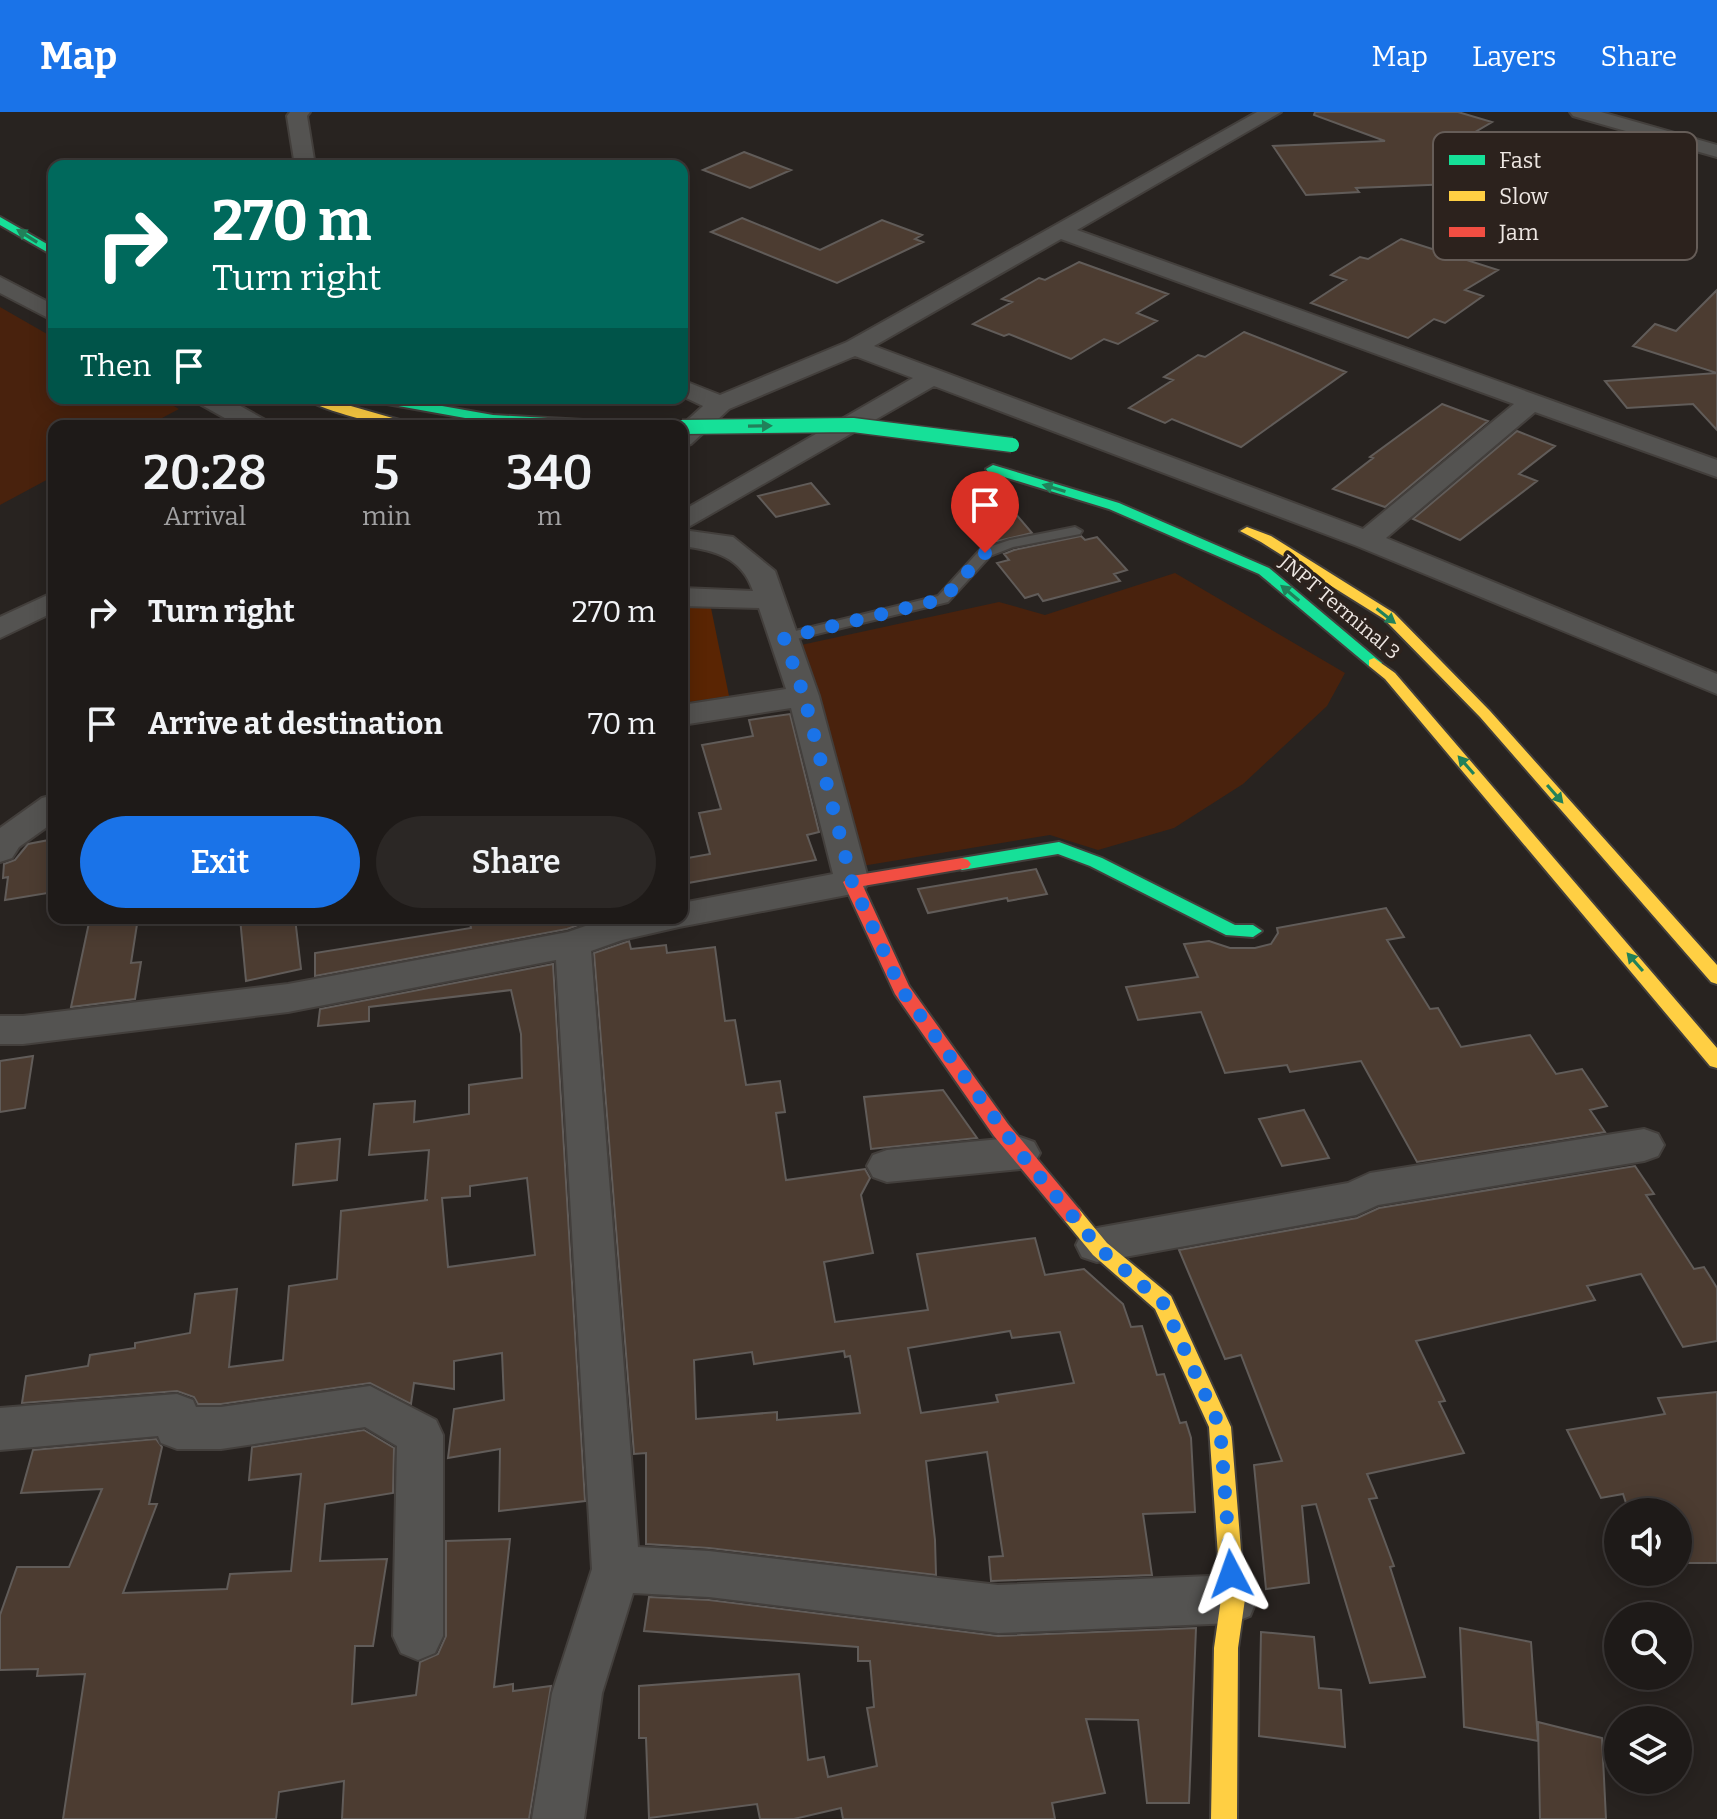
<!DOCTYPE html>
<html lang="en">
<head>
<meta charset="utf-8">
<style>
	body { margin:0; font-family:Bitter,serif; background:#2b2725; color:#f1f3f6; height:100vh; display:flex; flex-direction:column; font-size:30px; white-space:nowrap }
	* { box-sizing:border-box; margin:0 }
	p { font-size:26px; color:#a1a1a2 }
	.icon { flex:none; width:44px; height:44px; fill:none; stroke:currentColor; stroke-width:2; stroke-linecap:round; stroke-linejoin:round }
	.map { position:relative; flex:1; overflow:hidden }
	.panel { position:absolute; left:48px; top:308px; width:640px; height:504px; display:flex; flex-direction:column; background:#1e1a18; border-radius:16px; box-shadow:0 4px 20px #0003,0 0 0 2px #3c3837 }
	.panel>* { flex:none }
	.hud { position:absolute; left:48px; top:48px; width:640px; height:244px; border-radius:16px; box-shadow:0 4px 20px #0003,0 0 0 2px #3c3837; background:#00695c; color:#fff; overflow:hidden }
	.fabs { position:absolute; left:1604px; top:1386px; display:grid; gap:16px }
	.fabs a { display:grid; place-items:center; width:88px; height:88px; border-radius:50%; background:#1e1a18; box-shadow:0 4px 20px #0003,0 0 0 2px #3c3837; font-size:40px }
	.pin { position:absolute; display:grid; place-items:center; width:68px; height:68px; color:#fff; margin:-82px -34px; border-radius:50% 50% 50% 0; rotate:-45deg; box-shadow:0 0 8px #0007 }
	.pin .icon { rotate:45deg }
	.me { position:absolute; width:88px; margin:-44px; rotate:356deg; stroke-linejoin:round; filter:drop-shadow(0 0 6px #0008) }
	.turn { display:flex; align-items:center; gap:28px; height:168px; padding:0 32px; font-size:36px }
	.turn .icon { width:104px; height:104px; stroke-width:2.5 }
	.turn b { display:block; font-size:56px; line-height:68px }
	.then { display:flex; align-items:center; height:76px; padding:0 32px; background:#0003; gap:16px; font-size:30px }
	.eta { display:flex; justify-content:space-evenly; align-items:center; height:136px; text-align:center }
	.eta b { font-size:48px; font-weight:600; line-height:56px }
	.cta { display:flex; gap:16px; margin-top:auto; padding:16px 32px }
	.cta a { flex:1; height:92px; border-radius:48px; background:#1a73e8; color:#fff; font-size:32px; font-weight:600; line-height:92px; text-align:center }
	.cta a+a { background:#2b2725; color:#f1f3f6 }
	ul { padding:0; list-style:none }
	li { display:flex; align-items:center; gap:24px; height:112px; padding:0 32px }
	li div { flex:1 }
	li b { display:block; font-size:30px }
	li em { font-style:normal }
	header { display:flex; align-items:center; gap:48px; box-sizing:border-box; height:112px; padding:0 40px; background:#1a73e8; color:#fff }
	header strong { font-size:38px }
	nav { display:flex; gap:44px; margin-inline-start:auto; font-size:28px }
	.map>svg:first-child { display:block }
	.green { fill:#49220d }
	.water { fill:#5a2503 }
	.building { fill:#4c3c31; stroke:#615c59; stroke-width:2; fill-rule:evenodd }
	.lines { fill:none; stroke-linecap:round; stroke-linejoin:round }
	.lane-casing { stroke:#433f3c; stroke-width:4 }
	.street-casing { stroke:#433f3c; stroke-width:4 }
	.fast-casing { stroke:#433f3c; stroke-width:4 }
	.slow-casing { stroke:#433f3c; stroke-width:4 }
	.jam-casing { stroke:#433f3c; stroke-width:4 }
	.lane { fill:#545351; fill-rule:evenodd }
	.street { fill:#545351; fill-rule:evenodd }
	.fast { fill:#16e098; fill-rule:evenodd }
	.slow { fill:#ffcf43; fill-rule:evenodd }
	.jam { fill:#f24e42; fill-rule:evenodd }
	.fast-bridge-casing { stroke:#433f3c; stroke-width:17; stroke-linecap:butt }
	.fast-bridge { stroke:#16e098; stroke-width:14 }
	.oneway { fill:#21815a }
	.route { stroke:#1a73e8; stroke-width:14; stroke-dasharray:0 25.2 }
	.labels { text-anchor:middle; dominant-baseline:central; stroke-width:7; stroke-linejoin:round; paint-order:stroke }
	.street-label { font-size:20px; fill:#eee7e3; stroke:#2c221d }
	.key { fill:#2c221d; stroke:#665d58; stroke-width:2 }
	.key-label { font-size:22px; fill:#eee7e3 }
</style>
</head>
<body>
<header>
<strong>Map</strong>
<nav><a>Map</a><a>Layers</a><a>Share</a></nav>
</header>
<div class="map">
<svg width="1717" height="1707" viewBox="0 0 1717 1707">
	<rect width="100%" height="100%" fill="#282320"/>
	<path class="green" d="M0 195 54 226V286H160L179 297 147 314H54V364L0 393Z
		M1175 461 1345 561 1327 594 1243 672 1174 716 1098 738 1050 723 862 754 801 533 999 490 1045 503Z"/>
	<path class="water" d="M710 491 729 584 682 591V494Z"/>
	<path class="building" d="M1315 0H1458L1492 10 1438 42 1489 57 1464 75 1452 72 1356 76 1359 80 1306 83 1273 34 1385 29 1314 3Z
		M744 40 791 58 750 76 703 58Z
		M742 106 820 138 882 108 922 123 915 127 923 130 837 171 711 120Z
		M1401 127 1498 158 1465 178 1483 184 1445 211 1434 207 1408 226 1311 191 1346 168 1331 163 1360 145 1368 147Z
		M1079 150 1168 182 1137 201 1157 209 1118 232 1104 227 1071 247 1009 222 1004 224 973 212 1012 190 1002 187 1039 166 1045 168Z
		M1717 178V261L1633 234 1655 212 1676 219Z
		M1244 220 1346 260 1241 335 1172 307 1165 311 1129 296 1173 268 1164 265 1198 243 1205 245Z
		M1717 261V318L1693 292 1627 296 1605 269Z
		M1442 292 1488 309 1385 395 1333 377 1373 346 1370 345Z
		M1517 319 1555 334 1519 362 1537 369 1460 428 1413 407Z
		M811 371 829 392 776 405 758 384Z
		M1014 400 1032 421 994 430 976 409Z
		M1081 424 1085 428 1097 425 1127 458 1114 462 1120 469 1043 489 1038 482 1025 486 997 451 1009 448 1004 442 1014 438Z
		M790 602 819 720 807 723 816 748 688 771 682 747 710 742 699 701 721 697 702 633 753 624 749 608Z
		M54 727V780L5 788 8 765 3 766 4 752 15 748 28 732Z
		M1036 757 1047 782 1008 789 1007 786 928 801 918 777Z
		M1386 796 1404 825 1387 828 1430 897 1438 896 1461 935 1530 923 1556 962 1582 957 1607 994 1590 998 1605 1020 1417 1050 1361 949 1290 960 1287 953 1225 961 1201 900 1138 908 1126 875 1198 865 1184 832 1209 829 1230 836H1255L1271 832 1278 821 1277 816Z
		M90 806H138L131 851 141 850 135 887 71 895Z
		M240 806H295L301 857 246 869Z
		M469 806 593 808 567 817 315 864V841L471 816Z
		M629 829 631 837 666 833 667 841 715 835 725 909 735 908 746 973 780 969 785 1000 776 1001 786 1068 865 1057 870 1066 861 1083 873 1141 824 1150 835 1210 928 1198 917 1142 1035 1126 1045 1163 1084 1157 1123 1192 1131 1215 1142 1214 1157 1263 1164 1262 1180 1311 1186 1310 1191 1326 1195 1400 1143 1402 1152 1463 991 1469 989 1445 1003 1444 987 1340 926 1349 935 1428 936 1463 709 1436 646 1432V1341L634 1342 594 841ZM1010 1219 1012 1226 1060 1220 1074 1271 996 1283 998 1290 921 1301 908 1236ZM844 1239 845 1245 850 1244 860 1301 777 1308V1300L696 1307 694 1248 752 1240 754 1252Z
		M553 852 585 1389 499 1399 500 1337 448 1346 454 1297 504 1288 502 1241 454 1249V1277L414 1271 411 1292 370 1271 221 1292H198L194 1285 177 1279 22 1291 26 1264 88 1254 90 1243 135 1236V1231L190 1221 195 1182 237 1177 229 1255 283 1248 289 1174 337 1167 341 1099 428 1088H425L429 1038 369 1043 374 992 415 989 414 1010 469 1002V973L522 966 521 922 511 878 369 895V909L318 914 320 897ZM527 1066 535 1143 448 1155 442 1086 470 1084V1074Z
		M33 944 25 996 0 1000V949Z
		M943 978 977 1026 871 1037 864 985Z
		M1304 998 1329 1046 1282 1054 1259 1007Z
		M340 1027 337 1068 293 1073 296 1032Z
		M1635 1054 1654 1082 1646 1083 1694 1157 1704 1155 1717 1176V1229L1683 1235 1641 1162 1587 1174 1595 1188 1416 1229 1445 1289 1439 1290 1464 1341 1367 1362 1377 1386 1369 1387 1394 1454 1390 1455 1425 1565 1370 1571 1316 1392 1302 1394 1309 1471 1266 1477 1254 1353 1282 1349 1241 1243 1225 1247 1179 1138 1357 1106 1379 1096Z
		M1717 1280V1451H1678V1400H1629L1623 1382 1601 1386 1567 1318 1665 1302 1658 1286Z
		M364 1318 394 1336 393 1381 325 1392 320 1449 387 1447 373 1534H355L352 1592 416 1583 420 1550 438 1542 446 1524V1429L510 1427 494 1575 513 1572V1579L551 1574 529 1707H342L344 1669 279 1680 276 1707H63L85 1562 37 1564 38 1557 0 1558V1503L17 1455H69L102 1377 21 1381 33 1338 156 1327 162 1335 149 1392H157L123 1481 227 1477 230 1462 291 1459 301 1362 249 1368 252 1335Z
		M649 1485 709 1488 998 1524 1196 1516 1189 1691H1147L1138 1608 1086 1607 1105 1681 1052 1691 1055 1707H843L841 1696 794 1707H760L757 1692 649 1706 646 1626H639V1574L799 1562 808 1648 824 1645 828 1665 877 1654 867 1596 874 1595 870 1549H858V1535L644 1519Z
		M1460 1516 1531 1530 1538 1629 1464 1615Z
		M1261 1520 1314 1525 1319 1576 1341 1578 1345 1635 1259 1624Z
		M1538 1610 1602 1626 1606 1707H1540Z"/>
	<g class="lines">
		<g class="lane-casing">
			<path id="lane" d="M1075 415 1082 419 1080 422 1013 435 990 444 948 490 784 530 777 526 779 523 938 484 980 438 1010 428Z"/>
		</g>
		<g class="street-casing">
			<path id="street" d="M290 0H310L307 4 315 54H295L287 4Z
				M1257 0H1281L1077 118 1717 348V365L1535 300 1386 426 1717 562V582L1357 434 934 274 683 418 733 425 775 459 819 584 869 770 864 778 852 782 679 815 622 828 591 839 638 1435 709 1439 998 1473 1233 1463 1250 1470 1257 1487 1250 1504 1233 1511 998 1521 709 1485 633 1481 602 1581 584 1707H532L552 1581 592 1457 556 848 288 900 23 932H0V904H23L288 872 568 820 597 810 595 806H682V791L833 762 791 596 682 613V593L786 577 759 496 682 494V476L753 479C742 445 714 438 682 434V399L913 266 855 244 729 297 691 332 682 335 681 314 703 294 682 284V268L720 283 847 230ZM1061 127 1514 292 1363 417 874 234Z
				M1570 0H1601L1717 33V45L1573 4Z
				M0 165 54 193V209L0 181Z
				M195 286H226L267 309 271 314H239L198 291Z
				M54 480V500L0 526V505Z
				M54 683V710L19 735 12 746 0 750V716L42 686Z
				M1644 1017 1658 1022 1664 1033 1658 1044 1644 1049 1378 1093 1356 1103 1097 1150 1082 1145 1076 1133 1082 1121 1097 1116 1348 1071 1370 1061Z
				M1020 1025 1034 1030 1040 1041 1034 1052 1020 1057 887 1070 873 1065 867 1054 873 1043 887 1038Z
				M370 1274 436 1308 443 1323V1524L435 1541 418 1548 401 1541 393 1524 397 1334 365 1315 221 1337H177L161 1331 158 1324 0 1338V1296L177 1282 193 1288 196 1295H221Z"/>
		</g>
		<g class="fast-casing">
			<path id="fast" d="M0 105 54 136V144L0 113Z
				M370 286H397L493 303 619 310 625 314 493 311 376 290Z
				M993 353 1119 391 1269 456 1382 551 1379 554H1369L1259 462 1109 397 988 360 986 357Z
				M1059 730 1102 746 1235 813H1253L1262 819 1253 825 1226 823 1090 754 1058 742 962 758 953 752 962 746Z"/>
		</g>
		<g class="slow-casing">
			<path id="slow" d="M304 286H323L410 311C395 320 319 297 304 286Z
				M1247 415 1271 424 1394 501 1490 599 1717 853V872L1711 870 1480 605 1384 507 1261 430 1240 419Z
				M1374 546 1395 561 1717 936V956L1710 954 1385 567 1369 554V548Z
				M1072 1095 1079 1097 1107 1131 1171 1184 1231 1315 1245 1487 1238 1536 1237 1707H1211L1214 1536 1221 1487 1209 1315 1155 1197 1093 1143 1065 1109 1062 1103 1065 1097Z"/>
		</g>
		<g class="jam-casing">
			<path id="jam" d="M962 746 968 748 971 752 968 756 863 774 909 874 1008 1012 1079 1097 1082 1103 1079 1109 1072 1111 1065 1109 994 1024 895 882 843 770 852 764Z"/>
		</g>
		<use href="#lane" class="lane"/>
		<use href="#street" class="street"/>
		<use href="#fast" class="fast"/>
		<use href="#slow" class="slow"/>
		<use href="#jam" class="jam"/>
		<g class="fast-bridge-casing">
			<path id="fast-bridge" d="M682 315 853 313 1012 333"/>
		</g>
		<use href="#fast-bridge" class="fast-bridge"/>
	</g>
	<defs><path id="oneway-solid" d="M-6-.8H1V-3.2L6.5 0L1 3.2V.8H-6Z" transform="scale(2)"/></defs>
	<g class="oneway">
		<use href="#oneway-solid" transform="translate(27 124) rotate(-148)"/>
		<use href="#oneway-solid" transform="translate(760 314) rotate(-1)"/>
		<use href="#oneway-solid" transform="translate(1054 376) rotate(-163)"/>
		<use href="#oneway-solid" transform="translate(1290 481) rotate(-140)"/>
		<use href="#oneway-solid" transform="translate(1386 504) rotate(38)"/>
		<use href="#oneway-solid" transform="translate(1466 653) rotate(-131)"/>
		<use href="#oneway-solid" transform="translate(1555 682) rotate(49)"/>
		<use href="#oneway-solid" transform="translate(1635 850) rotate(-131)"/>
	</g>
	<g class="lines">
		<path class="route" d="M985 441 943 487 784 526 804 584 852 770 901 877 1020 1041 1100 1137 1163 1191 1220 1315 1231 1462"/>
	</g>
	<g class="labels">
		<g class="street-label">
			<text transform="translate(1340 495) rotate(40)">JNPT Terminal 3</text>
		</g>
	</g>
	<rect x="1433" y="20" width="264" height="128" rx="12" class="key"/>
	<rect x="1449" y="43" width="36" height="10" fill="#16e098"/>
	<rect x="1449" y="79" width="36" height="10" fill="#ffcf43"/>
	<rect x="1449" y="115" width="36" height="10" fill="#f24e42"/>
	<g class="key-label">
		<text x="1499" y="56">Fast</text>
		<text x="1499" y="92">Slow</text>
		<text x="1499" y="128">Jam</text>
	</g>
</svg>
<div class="fabs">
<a><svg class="icon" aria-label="sound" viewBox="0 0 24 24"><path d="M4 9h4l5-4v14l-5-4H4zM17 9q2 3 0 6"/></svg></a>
<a><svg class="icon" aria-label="search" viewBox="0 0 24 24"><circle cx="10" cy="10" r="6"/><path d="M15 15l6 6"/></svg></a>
<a><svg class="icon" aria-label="layers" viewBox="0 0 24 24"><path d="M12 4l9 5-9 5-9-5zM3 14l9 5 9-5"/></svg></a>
</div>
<div class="pin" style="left:985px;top:441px;background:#d93025"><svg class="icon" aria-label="arrive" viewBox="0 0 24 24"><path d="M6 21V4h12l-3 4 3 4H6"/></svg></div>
<svg class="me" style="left:1231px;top:1462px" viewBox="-20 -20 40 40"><path d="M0-17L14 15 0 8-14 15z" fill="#1a73e8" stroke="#fff" stroke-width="4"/></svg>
<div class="hud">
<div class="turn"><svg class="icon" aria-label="right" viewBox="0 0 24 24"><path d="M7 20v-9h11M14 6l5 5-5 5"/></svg><div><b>270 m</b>Turn right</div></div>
<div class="then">Then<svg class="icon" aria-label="arrive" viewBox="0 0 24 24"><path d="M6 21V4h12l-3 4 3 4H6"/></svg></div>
</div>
<section class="panel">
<div class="eta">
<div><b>20:28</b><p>Arrival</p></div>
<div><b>5</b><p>min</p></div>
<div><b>340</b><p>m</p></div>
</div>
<ul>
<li><svg class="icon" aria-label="right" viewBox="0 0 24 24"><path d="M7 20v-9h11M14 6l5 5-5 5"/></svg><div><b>Turn right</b></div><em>270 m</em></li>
<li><svg class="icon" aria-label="arrive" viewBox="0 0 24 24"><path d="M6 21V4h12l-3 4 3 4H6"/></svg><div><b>Arrive at destination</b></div><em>70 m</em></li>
</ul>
<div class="cta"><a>Exit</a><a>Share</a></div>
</section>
</div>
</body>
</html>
